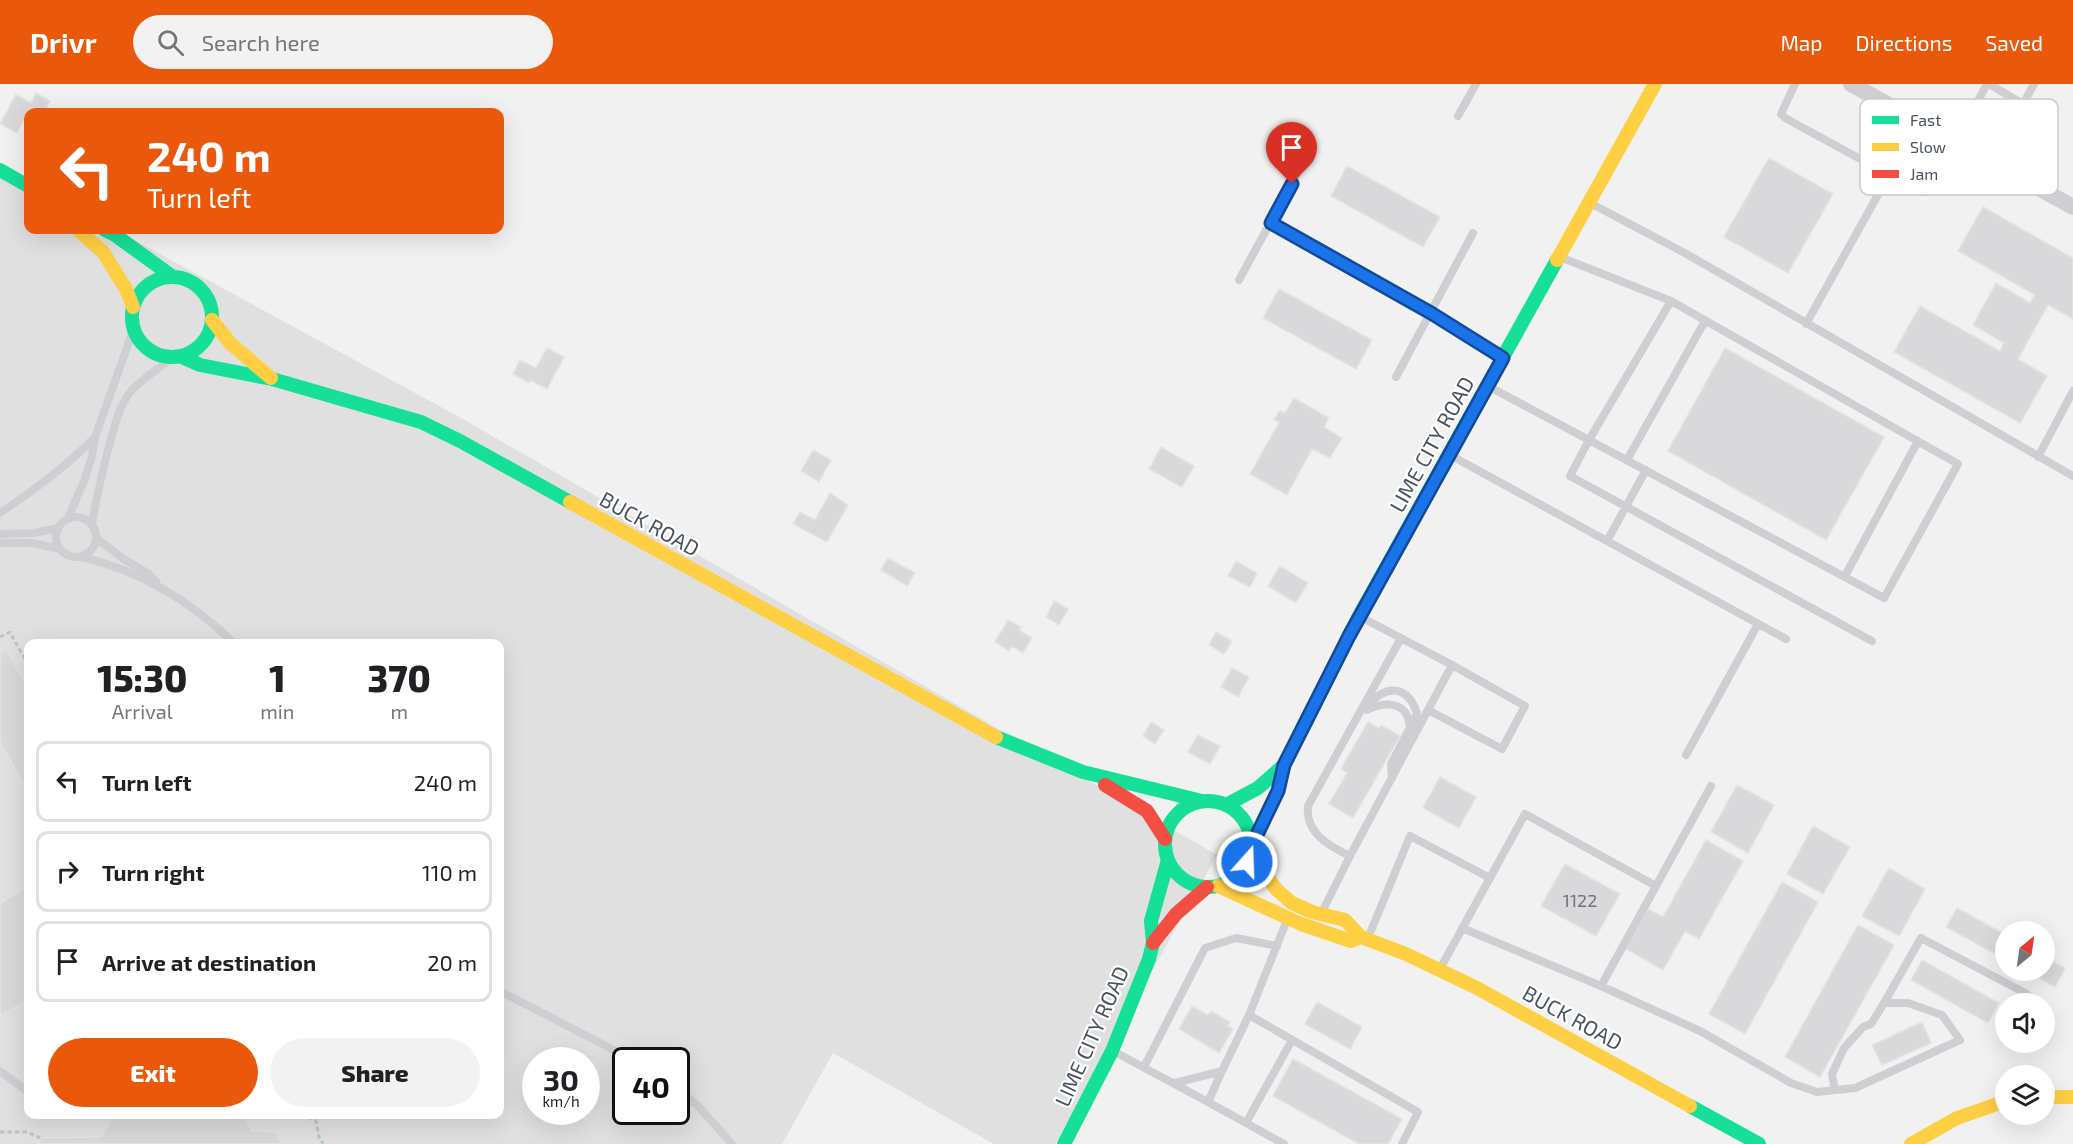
<!DOCTYPE html>
<html lang="en">
<head>
<meta charset="utf-8">
<style>
	body { margin:0; font-family:"Exo 2",sans-serif; background:#f2f2f2; color:#202124; height:100vh; display:flex; flex-direction:column; font-size:22px; white-space:nowrap }
	* { box-sizing:border-box; margin:0 }
	p { font-size:20px; color:#757577 }
	.icon { flex:none; width:33px; height:33px; fill:none; stroke:currentColor; stroke-width:2; stroke-linecap:round; stroke-linejoin:round }
	.map { position:relative; flex:1; overflow:hidden }
	.details { position:absolute; left:24px; top:555px; width:480px; height:480px; display:flex; flex-direction:column; background:#fff; border-radius:12px; box-shadow:0 6px 24px #0002 }
	.details>* { flex:none }
	.top-card { position:absolute; left:24px; top:24px; width:480px; height:126px; border-radius:12px; box-shadow:0 6px 24px #0002; background:#ea580c; color:#fff; overflow:hidden }
	.needle { width:39px; rotate:29deg }
	.fabs { position:absolute; left:1995px; top:837px; display:grid; gap:12px }
	.fabs a { display:grid; place-items:center; width:60px; height:60px; border-radius:50%; background:#fff; box-shadow:0 6px 24px #0002; font-size:30px }
	.speed { position:absolute; left:522px; top:963px; display:flex; gap:12px; font-size:30px; font-weight:700; text-align:center }
	.speed>* { display:grid; place-content:center; width:78px; height:78px; border-radius:50%; background:#fff; box-shadow:0 6px 24px #0002; line-height:1 }
	.speed small { font-size:15px; font-weight:400 }
	.speed .limit { border:3px solid #111; border-radius:9px; background:#fff; color:#111 }
	.pin { position:absolute; display:grid; place-items:center; width:51px; height:51px; color:#fff; margin:-62px -26px; border-radius:50% 50% 50% 0; rotate:-45deg; box-shadow:0 0 6px #0007 }
	.pin .icon { rotate:45deg }
	.me { position:absolute; width:66px; margin:-33px; rotate:20deg; stroke-linejoin:round; filter:drop-shadow(0 0 4px #0008) }
	.turn { display:flex; align-items:center; gap:21px; height:126px; padding:0 24px; font-size:27px }
	.turn .icon { width:78px; height:78px; stroke-width:2.5 }
	.turn b { display:block; font-size:42px; line-height:51px }
	.eta { display:flex; justify-content:space-evenly; align-items:center; height:102px; text-align:center }
	.eta b { font-size:36px; font-weight:800; line-height:42px }
	.cta { display:flex; gap:12px; margin-top:auto; padding:12px 24px }
	.cta a { flex:1; height:69px; border-radius:36px; background:#ea580c; color:#fff; font-size:24px; font-weight:800; line-height:69px; text-align:center }
	.cta a+a { background:#f2f2f2; color:#202124 }
	ul { padding:0; list-style:none }
	li { display:flex; align-items:center; gap:18px; height:81px; margin:0 12px 9px; padding:0 12px; border:3px solid #e0e0e0; border-radius:12px }
	li div { flex:1 }
	li b { display:block; font-size:22px }
	li em { font-style:normal }
	header { display:flex; align-items:center; gap:36px; box-sizing:border-box; height:84px; padding:0 30px; background:#ea580c; color:#fff }
	header strong { font-size:28px }
	nav { display:flex; gap:33px; margin-inline-start:auto; font-size:21px }
	.search { width:420px; height:54px; background:#f2f2f2; display:flex; align-items:center; gap:15px; box-sizing:border-box; padding:0 21px; border-radius:33px; color:#757577; font-size:22px }
	.map>svg:first-child { display:block }
	.education { fill:#e0e0e1; fill-rule:evenodd }
	.building { fill:#d9d9db; stroke:#e3e3e4; stroke-width:1.5 }
	.lines { fill:none; stroke-linecap:round; stroke-linejoin:round }
	.path { stroke:#bbc6c3; stroke-width:3; stroke-dasharray:4.5 3; stroke-linecap:butt }
	.lane { stroke:#cdcfd2; stroke-width:8 }
	.street { stroke:#cdcfd2; stroke-width:16 }
	.fast { stroke:#16e098; stroke-width:14 }
	.slow { stroke:#ffcf43; stroke-width:14 }
	.jam { stroke:#f24e42; stroke-width:14 }
	.route-casing { stroke:#114b97; stroke-width:15 }
	.route { stroke:#1a73e8; stroke-width:10 }
	.labels { text-anchor:middle; dominant-baseline:central; stroke-width:4.5; stroke-linejoin:round; paint-order:stroke }
	.number-label { font-size:18px; fill:#6e757e }
	.street-label { font-size:21px; fill:#48525e; stroke:#fff }
	.key { fill:#fff; stroke:#c8cbcf; stroke-width:1.5 }
	.key-label { font-size:16px; fill:#48525e }
</style>
</head>
<body>
<header>
<strong>Drivr</strong>
<div class="search"><svg class="icon" aria-label="search" viewBox="0 0 24 24"><circle cx="10" cy="10" r="6"/><path d="M15 15l6 6"/></svg>Search here</div>
<nav><a>Map</a><a>Directions</a><a>Saved</a></nav>
</header>
<div class="map">
<svg width="2073" height="1060" viewBox="0 0 2073 1060">
	<rect width="100%" height="100%" fill="#f2f1f1"/>
	<path class="education" d="M0 81 28 97V146H116L463 335 1217 771 1055 1060H994L833 969 782 1060H0ZM28 560H500V1030H28ZM536 976H586V1028H536ZM626 976H676V1028H626Z"/>
	<path class="building" d="M36 9 50 17 44 28H28L17 49 0 40 16 10 31 19Z
		M1769 74 1833 110 1788 189 1724 153Z
		M1347 82 1440 133 1423 163 1331 112Z
		M1983 123 2073 174V235L2048 221 2018 275 2047 292 2020 339 1894 268 1920 222 2000 267 2004 259 1973 241 1996 199 2030 219 2035 211 1958 167Z
		M1279 205 1372 256 1356 285 1263 234Z
		M547 264 564 273 547 305 530 296 529 299 513 290 520 276 536 284Z
		M1725 264 1884 353 1826 456 1668 367Z
		M1294 314 1329 334 1324 343 1342 354 1330 374 1312 365 1287 411 1250 390 1279 339 1274 335 1280 327 1285 329Z
		M1161 363 1194 382 1182 403 1149 385Z
		M813 366 831 376 819 398 801 387Z
		M830 409 848 421 827 458 793 440 800 428 815 436Z
		M888 474 915 489 907 502 881 486Z
		M1236 477 1257 489 1250 503 1228 492Z
		M1280 482 1308 499 1296 519 1268 502Z
		M1054 517 1068 525 1059 541 1046 533Z
		M1008 536 1021 543 1019 546 1032 554 1023 569 1012 562 1009 567 995 558Z
		M1216 548 1232 557 1224 570 1209 561Z
		M6 565 28 604V707L0 658V569Z
		M1232 584 1249 593 1238 613 1221 603Z
		M1151 638 1164 646 1155 660 1143 652Z
		M1368 638 1379 644 1381 641 1400 652 1353 734 1329 720 1347 689 1341 685Z
		M1198 651 1220 662 1210 680 1188 668Z
		M1440 693 1476 713 1459 744 1423 724Z
		M1737 701 1774 721 1748 769 1711 748Z
		M1813 742 1850 763 1823 810 1787 790Z
		M1706 756 1743 777 1699 855 1685 847 1663 886 1626 865 1648 825 1663 833Z
		M1565 780 1620 810 1596 852 1541 822Z
		M1889 784 1925 805 1899 852 1862 832Z
		M1782 798 1818 818 1745 950 1709 930Z
		M28 802V916L0 932V819Z
		M1957 824 2006 851V876L1946 843Z
		M1858 841 1894 861 1820 993 1785 973Z
		M2044 873 2065 884 2055 903 2025 886H2044Z
		M1922 876 1999 919 1988 939 1911 896Z
		M1317 918 1362 943 1350 965 1305 940Z
		M1192 922 1208 931 1211 927 1230 938 1228 942 1233 945 1219 969 1179 945Z
		M1922 938 1931 959 1882 981 1872 961Z
		M1293 975 1402 1035 1388 1060H1359L1273 1012Z
		M114 1030H242L252 1047 276 1048 283 1060H40V1054L101 1053Z"/>
	<g class="lines">
		<path class="path" d="M0 553 10 548 28 581
			M301 1030 316 1037 319 1053 323 1060
			M0 1048H27L40 1054"/>
		<path class="lane" d="M1795 0 1781 30 1785 34 1921 108H1926L1931 103 1987 0
			M1989 0 2023 20 2034 0
			M1458 32 1476 0
			M1590 119 1683 168 2073 392
			M1271 139 1431 229 1503 274
			M1239 196 1312 62
			M1671 217 1589 356 1570 392 1872 557
			M1806 240 1889 91
			M1396 293 1473 149
			M1488 302 1884 514 1958 380 1671 217 1560 173
			M1450 371 1786 555
			M2038 373 2073 307
			M1627 376 1705 237
			M0 429C34 406 66 383 95 353
			M56 453a20 20 0 1 1 40 0a20 20 0 1 1-40 0Z
			M68 434 84 397 92 373 95 353 134 244
			M92 440C97 411 103 383 111 355 115 340 119 324 128 311 139 295 159 286 173 272
			M0 450 34 449 58 444
			M96 454 125 476 149 490 156 498
			M1607 457 1646 386
			M0 459H32L60 465
			M82 473C141 487 192 518 235 560
			M1845 492 1918 357
			M1359 532 1452 581 1350 772C1329 762 1305 749 1308 722L1401 554
			M1367 625C1382 599 1409 600 1417 630L1391 680 1392 694
			M1367 626C1386 617 1408 617 1410 644
			M1428 626 1502 665 1525 622 1452 581
			M1686 671 1758 540
			M1322 828 1350 772
			M1462 844 1601 902 1700 947 1791 999 1817 1008 1855 1004 1960 956 1942 931 1908 919H1884L1921 854 2027 910
			M1368 854 1410 752 1490 794
			M1440 885 1525 730 1656 802 1711 702
			M1601 902 1656 802
			M500 907 633 976
			M1249 931 1418 1028 1402 1060
			M1113 967 1208 1018 1222 987
			M1144 983 1205 864 1236 854 1277 862
			M0 987 28 1008
			M1175 999 1222 987 1249 931 1287 836
			M676 1003 698 1022 732 1060
			M1835 1006 1832 990 1844 964 1863 943 1871 940 1884 919
			M1208 1018 1284 1060
			M1246 1039 1292 956"/>
		<path class="street" d="M1851 0 2073 123"/>
		<path class="fast" d="M0 86 28 102
			M105 146 115 151 173 193
			M132 233a40 40 0 1 1 80 0a40 40 0 1 1-80 0Z
			M180 272 200 281 272 295 421 338 460 357 570 418
			M1341 568 1359 532 1557 176
			M996 653 1083 688 1202 717
			M1165 760a43 43 0 1 1 86 0a43 43 0 1 1-86 0Z
			M1226 721 1258 704 1284 681
			M1690 1022 1759 1060
			M1064 1060 1112 967 1149 875 1153 859 1151 837 1168 776"/>
		<path class="slow" d="M78 146 103 168 126 205 133 223
			M1557 176 1655 0
			M212 236 230 259 271 294
			M570 418 996 653
			M1249 770 1277 806 1292 819 1312 828 1345 836 1361 853 1406 870 1477 904 1690 1022
			M1218 802 1301 840 1351 857 1361 853
			M2044 1013H2073
			M1911 1060 1957 1034 2006 1017"/>
		<path class="jam" d="M1105 701 1147 727 1165 755
			M1250 765 1278 707 1284 681 1341 568
			M1153 859 1176 830 1207 803"/>
	</g>
	<g class="lines">
		<g class="route-casing">
			<path id="route" d="M1247 778 1250 765 1278 707 1284 681 1349 552 1503 274 1431 229 1271 139 1292 100"/>
		</g>
		<use href="#route" class="route"/>
	</g>
	<g class="labels">
		<g class="number-label">
			<text x="1580" y="816">1122</text>
		</g>
		<g class="street-label">
			<text transform="translate(1431 360) rotate(-61)">LIME CITY ROAD</text>
			<text transform="translate(650 439) rotate(29)">BUCK ROAD</text>
			<text transform="translate(1573 933) rotate(29)">BUCK ROAD</text>
			<text transform="translate(1091 952) rotate(-66)">LIME CITY ROAD</text>
		</g>
	</g>
	<rect x="1860" y="15" width="198" height="96" rx="9" class="key"/>
	<rect x="1872" y="32" width="27" height="8" fill="#16e098"/>
	<rect x="1872" y="59" width="27" height="8" fill="#ffcf43"/>
	<rect x="1872" y="86" width="27" height="8" fill="#f24e42"/>
	<g class="key-label">
		<text x="1910" y="42">Fast</text>
		<text x="1910" y="69">Slow</text>
		<text x="1910" y="96">Jam</text>
	</g>
</svg>
<div class="fabs">
<a><svg class="needle" viewBox="-14 -14 28 28"><path d="M0-13l5 13h-10z" fill="#e53935"/><path d="M0 13l5-13h-10z" fill="#757577"/></svg></a>
<a><svg class="icon" aria-label="sound" viewBox="0 0 24 24"><path d="M4 9h4l5-4v14l-5-4H4zM17 9q2 3 0 6"/></svg></a>
<a><svg class="icon" aria-label="layers" viewBox="0 0 24 24"><path d="M12 4l9 5-9 5-9-5zM3 14l9 5 9-5"/></svg></a>
</div>
<div class="speed"><div>30<small>km/h</small></div><div class="limit">40</div></div>
<div class="pin" style="left:1292px;top:100px;background:#d93025"><svg class="icon" aria-label="arrive" viewBox="0 0 24 24"><path d="M6 21V4h12l-3 4 3 4H6"/></svg></div>
<svg class="me" style="left:1247px;top:778px" viewBox="-20 -20 40 40"><circle r="17" fill="#1a73e8" stroke="#fff" stroke-width="3"/><path d="M0-11L8 9 0 5-8 9z" fill="#fff"/></svg>
<div class="top-card">
<div class="turn"><svg class="icon" aria-label="left" viewBox="0 0 24 24"><path d="M17 20v-9H6M10 6l-5 5 5 5"/></svg><div><b>240 m</b>Turn left</div></div>
</div>
<section class="details">
<div class="eta">
<div><b>15:30</b><p>Arrival</p></div>
<div><b>1</b><p>min</p></div>
<div><b>370</b><p>m</p></div>
</div>
<ul>
<li><svg class="icon" aria-label="left" viewBox="0 0 24 24"><path d="M17 20v-9H6M10 6l-5 5 5 5"/></svg><div><b>Turn left</b></div><em>240 m</em></li>
<li><svg class="icon" aria-label="right" viewBox="0 0 24 24"><path d="M7 20v-9h11M14 6l5 5-5 5"/></svg><div><b>Turn right</b></div><em>110 m</em></li>
<li><svg class="icon" aria-label="arrive" viewBox="0 0 24 24"><path d="M6 21V4h12l-3 4 3 4H6"/></svg><div><b>Arrive at destination</b></div><em>20 m</em></li>
</ul>
<div class="cta"><a>Exit</a><a>Share</a></div>
</section>
</div>
</body>
</html>
